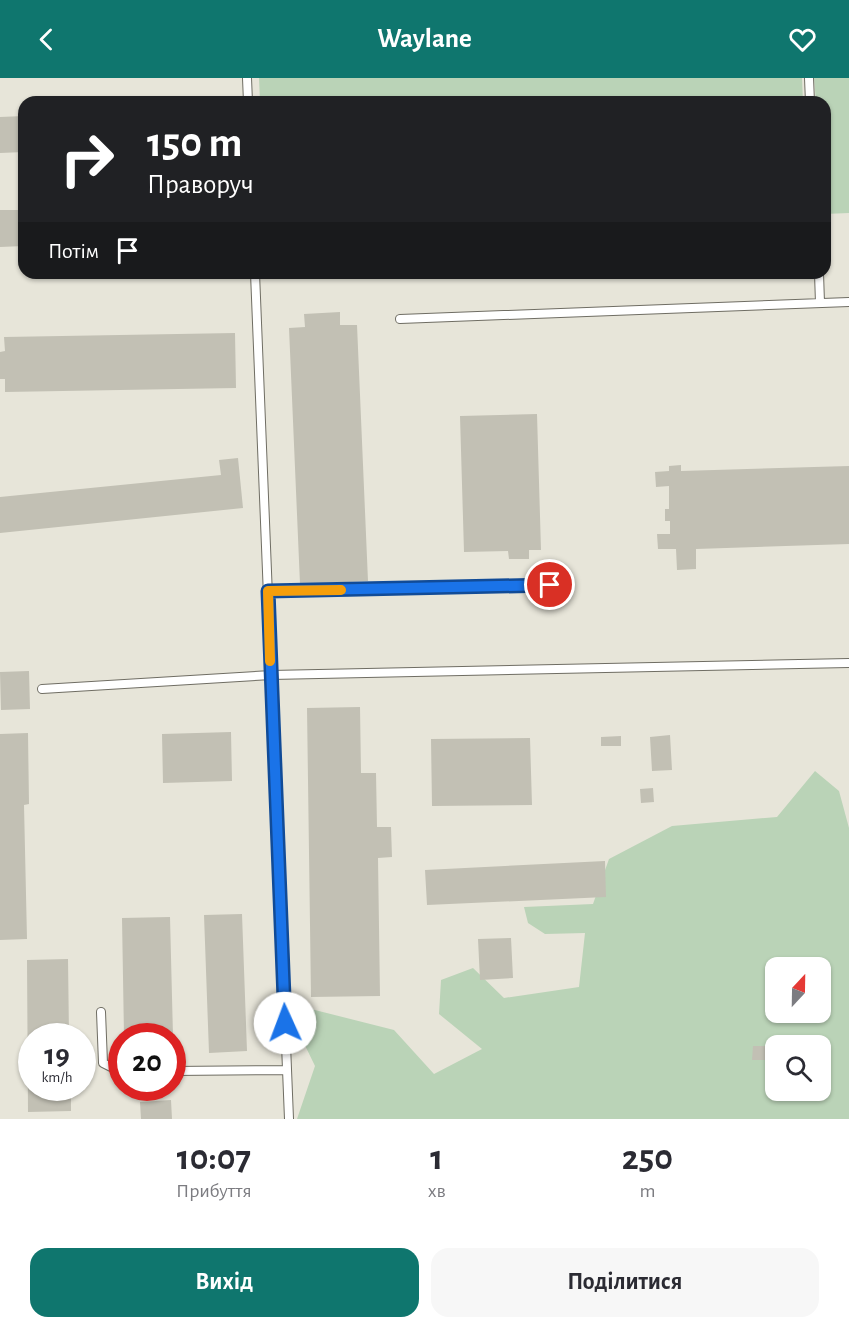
<!DOCTYPE html>
<html lang="uk">
<head>
<meta charset="utf-8">
<style>
	body { margin:0; font-family:"Alegreya Sans",sans-serif; background:#f7f7f7; color:#2b2b33; height:100vh; display:flex; flex-direction:column; font-size:22px; white-space:nowrap }
	* { box-sizing:border-box; margin:0 }
	p { font-size:20px; color:#7c7c81 }
	.icon { flex:none; width:33px; height:33px; fill:none; stroke:currentColor; stroke-width:2; stroke-linecap:round; stroke-linejoin:round }
	.map { position:relative; height:1041px; overflow:hidden }
	.side { display:flex; flex-direction:column; background:#fff; flex:1 }
	.side>* { flex:none }
	.banner { position:absolute; left:18px; top:18px; width:813px; height:183px; border-radius:18px; box-shadow:0 2px 4px #0004; background:#202124; color:#fff; overflow:hidden }
	.needle { width:39px; rotate:22deg }
	.buttons { position:absolute; left:765px; top:879px; display:grid; gap:12px }
	.buttons a { display:grid; place-items:center; width:66px; height:66px; border-radius:12px; background:#fff; box-shadow:0 2px 4px #0004; font-size:30px }
	.speed { position:absolute; left:18px; top:945px; display:flex; gap:12px; font-size:30px; font-weight:700; text-align:center }
	.speed>* { display:grid; place-content:center; width:78px; height:78px; border-radius:50%; background:#fff; box-shadow:0 2px 4px #0004; line-height:1 }
	.speed small { font-size:15px; font-weight:400 }
	.speed .limit { border:9px solid #d22; background:#fff; color:#111 }
	.pin { position:absolute; display:grid; place-items:center; width:51px; height:51px; color:#fff; margin:-26px; border:3px solid #fff; border-radius:50%; box-shadow:0 2px 6px #0007 }
	.me { position:absolute; width:66px; margin:-33px; rotate:358deg; stroke-linejoin:round; filter:drop-shadow(0 0 4px #0008) }
	.turn { display:flex; align-items:center; gap:21px; height:126px; padding:0 30px; font-size:27px }
	.turn .icon { width:78px; height:78px; stroke-width:2.5 }
	.turn b { display:block; font-size:42px; line-height:51px }
	.then { display:flex; align-items:center; height:57px; padding:0 30px; background:#0003; gap:12px; font-size:22px }
	.eta { display:flex; justify-content:space-evenly; align-items:center; height:102px; text-align:center }
	.eta b { font-size:36px; font-weight:700; line-height:42px }
	.primary-button { display:flex; gap:12px; margin-top:auto; padding:12px 30px }
	.primary-button a { flex:1; height:69px; border-radius:18px; background:#0f766e; color:#fff; font-size:24px; font-weight:700; line-height:69px; text-align:center }
	.primary-button a+a { background:#f7f7f7; color:#2b2b33 }
	header { display:flex; justify-content:space-between; align-items:center; height:78px; padding:0 30px; background:#0f766e; color:#fff; font-size:27px; font-weight:700 }
	.map>svg:first-child { display:block }
	.green { fill:#bad3b7; fill-rule:evenodd }
	.building { fill:#c2c0b4 }
	.lines { fill:none; stroke-linecap:round; stroke-linejoin:round }
	.lane-casing { stroke:#6f6d63; stroke-width:10 }
	.lane { stroke:#fff; stroke-width:8 }
	.route-casing { stroke:#114b97; stroke-width:15 }
	.route { stroke:#1a73e8; stroke-width:10 }
	.slow { stroke:#f59e0b; stroke-width:10 }
</style>
</head>
<body>
<header><svg class="icon" aria-label="back" viewBox="0 0 24 24"><path d="M15 5l-7 7 7 7"/></svg>Waylane<svg class="icon" aria-label="heart" viewBox="0 0 24 24"><path d="M12 20l-8-8c-3-5 5-10 8-4 3-6 11-1 8 4z"/></svg></header>
<div class="map">
<svg width="849" height="1041" viewBox="0 0 849 1041">
	<rect width="100%" height="100%" fill="#e7e5d9"/>
	<path class="green" d="M259 0H802L803 24H260Z
		M814 0H849V135L825 136V24H816Z
		M815 693 839 713 849 750V1041H297L315 988 299 955 303 929 394 952 434 996 482 971 439 936 441 902 473 890 504 920 579 909 585 855 545 856 528 845 524 829 593 826 609 781 672 748 777 739ZM776 890H820V934H776ZM776 968H820V1012H776Z"/>
	<path class="building" d="M24 38V74L0 75V39Z
		M0 132H24V168L0 169Z
		M340 234V247H357L368 503 300 506 289 250 305 249 304 236Z
		M235 255 236 310 5 314V301H0V274L5 273 4 259Z
		M537 336 541 472H529V481H509L508 473 464 474 460 338Z
		M238 380 243 430 0 455V419L221 397 219 382Z
		M681 387V393L849 388V466L696 471V491L677 492 676 471H658L657 456H670V443H665V431H669V408L656 409 655 394 669 393V388Z
		M29 593 30 631 1 632 0 594Z
		M360 629 361 695H376L377 749H391L392 779 378 780 380 918 311 919 307 630Z
		M231 654 232 703 163 705 162 656Z
		M28 655 29 726 24 727 27 861 0 862V656Z
		M670 657 672 692 652 693 650 659Z
		M621 658V668H601V659Z
		M530 660 532 727 432 728 431 661Z
		M653 710 654 724 641 725 640 711Z
		M605 783 606 819 427 827 425 792Z
		M242 836 247 973 209 975 204 837Z
		M170 839 173 958H124L122 840Z
		M511 860 513 900 480 902 478 861Z
		M68 881 69 958H32V1010H71V1033L28 1034 27 882Z
		M753 968H766V982H752Z
		M171 1022 172 1041H141L140 1024Z"/>
	<g class="lines">
		<g class="lane-casing">
			<path id="lane" d="M247 0 248 24
				M809 0 810 24
				M255 195 289 1041
				M819 195 820 225
				M400 241 849 224
				M268 513 551 507
				M42 611 271 597 849 585
				M101 934 103 985 119 993H122
				M172 993 287 992"/>
		</g>
		<use href="#lane" class="lane"/>
	</g>
	<g class="lines">
		<g class="route-casing">
			<path id="route" d="M285 945 268 513 550 507"/>
		</g>
		<use href="#route" class="route"/>
		<path class="slow" d="M270 583 268 513 341 512"/>
	</g>
</svg>
<div class="buttons">
<a><svg class="needle" viewBox="-14 -14 28 28"><path d="M0-13l5 13h-10z" fill="#e53935"/><path d="M0 13l5-13h-10z" fill="#7c7c81"/></svg></a>
<a><svg class="icon" aria-label="search" viewBox="0 0 24 24"><circle cx="10" cy="10" r="6"/><path d="M15 15l6 6"/></svg></a>
</div>
<div class="speed"><div>19<small>km/h</small></div><div class="limit">20</div></div>
<div class="pin" style="left:550px;top:507px;background:#d93025"><svg class="icon" aria-label="arrive" viewBox="0 0 24 24"><path d="M6 21V4h12l-3 4 3 4H6"/></svg></div>
<svg class="me" style="left:285px;top:945px" viewBox="-20 -20 40 40"><circle r="19" fill="#fff"/><path d="M0-13L10 11 0 6-10 11z" fill="#1a73e8"/></svg>
<div class="banner">
<div class="turn"><svg class="icon" aria-label="right" viewBox="0 0 24 24"><path d="M7 20v-9h11M14 6l5 5-5 5"/></svg><div><b>150 m</b>Праворуч</div></div>
<div class="then">Потім<svg class="icon" aria-label="arrive" viewBox="0 0 24 24"><path d="M6 21V4h12l-3 4 3 4H6"/></svg></div>
</div>
</div>
<section class="side">
<div class="eta">
<div><b>10:07</b><p>Прибуття</p></div>
<div><b>1</b><p>хв</p></div>
<div><b>250</b><p>m</p></div>
</div>
<div class="primary-button"><a>Вихід</a><a>Поділитися</a></div>
</section>
</body>
</html>
